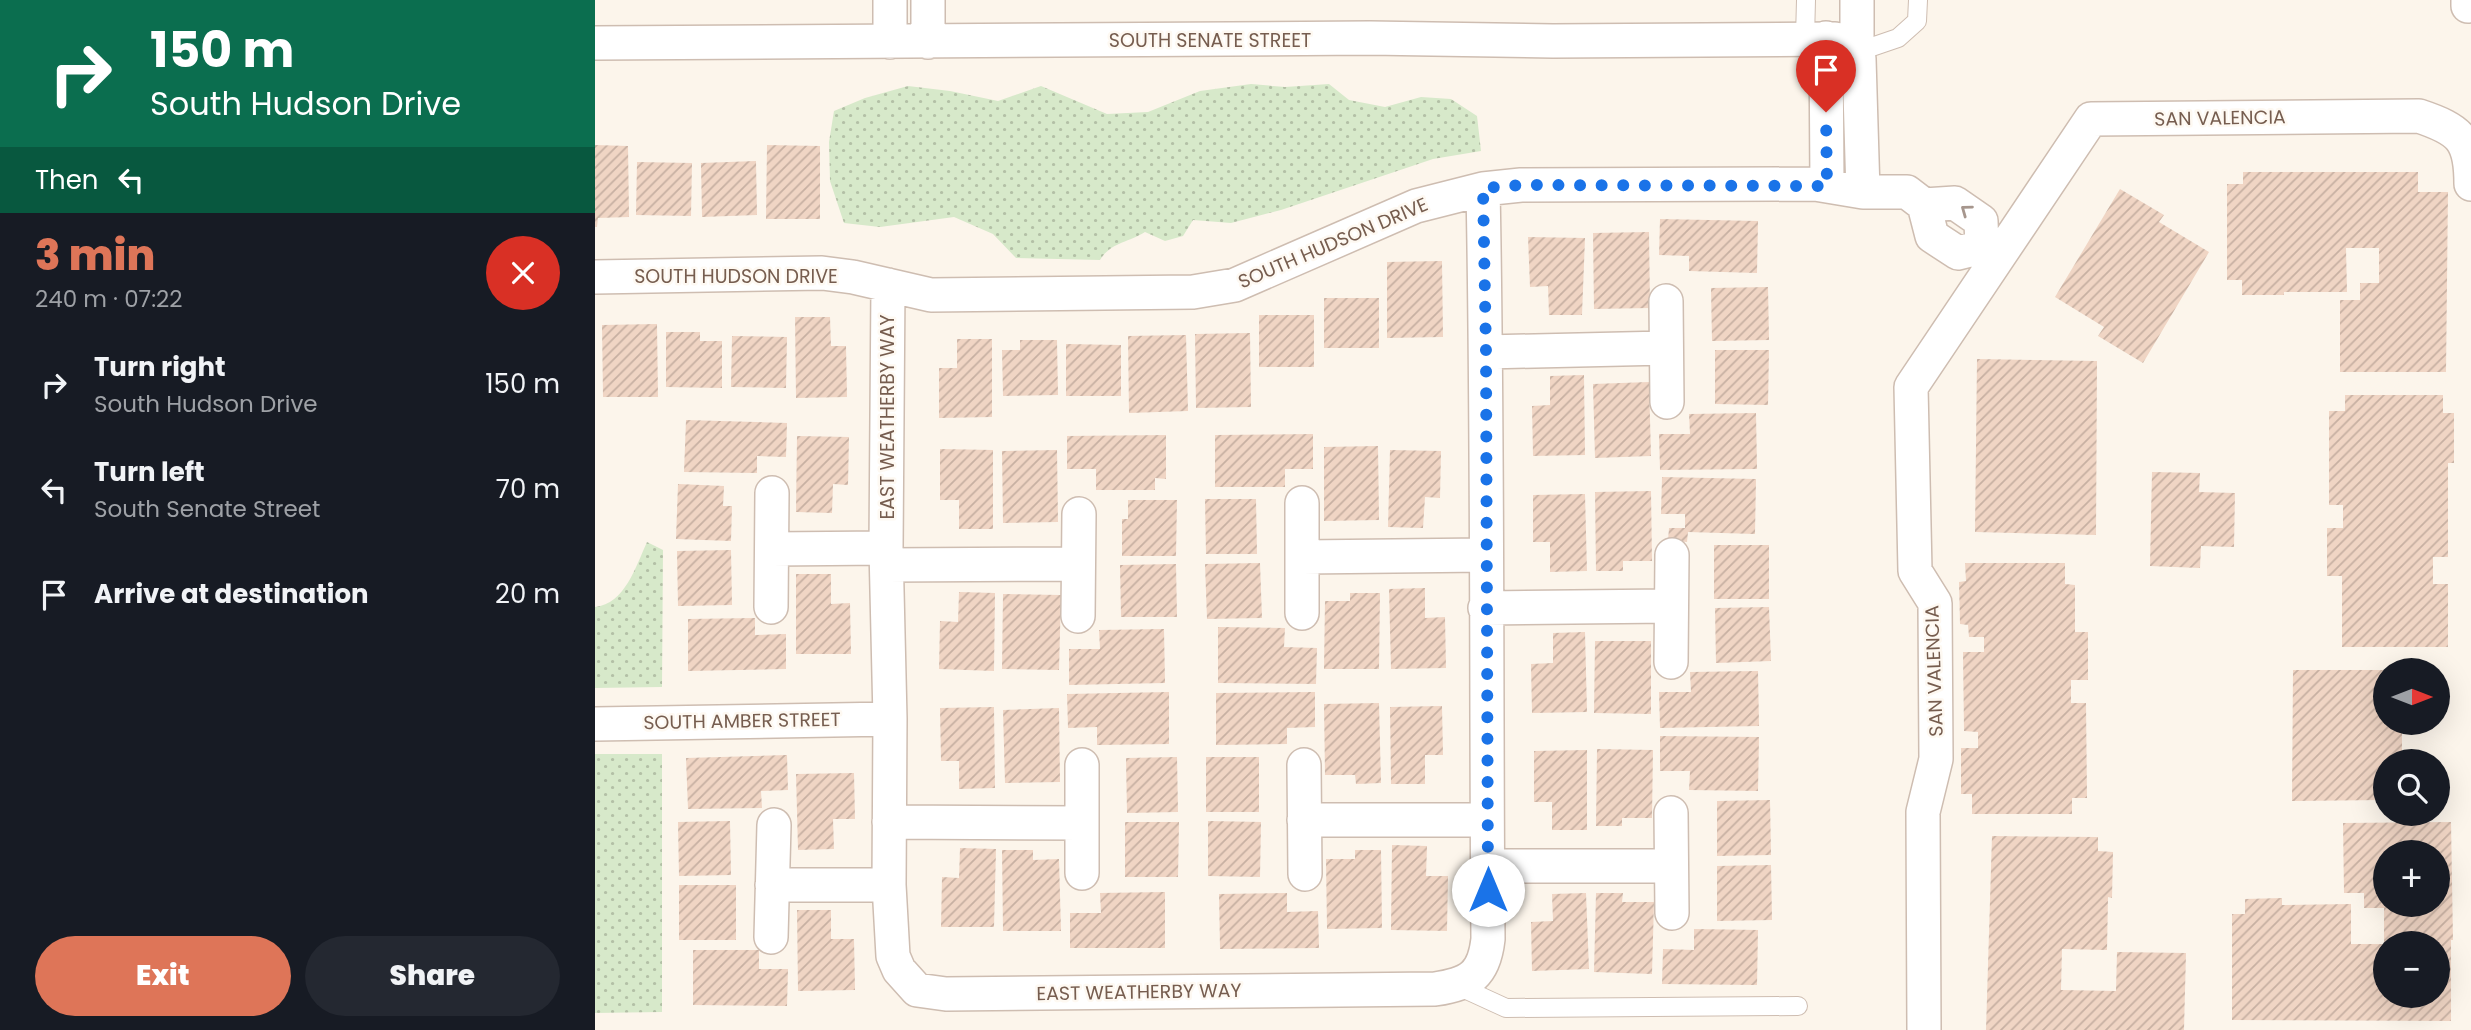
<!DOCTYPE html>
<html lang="en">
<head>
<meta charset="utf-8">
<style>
	body { margin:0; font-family:Poppins,sans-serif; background:#242831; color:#f1f3f6; height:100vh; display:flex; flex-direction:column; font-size:26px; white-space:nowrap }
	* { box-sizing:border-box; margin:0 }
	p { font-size:23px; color:#9ea1a6 }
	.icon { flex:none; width:38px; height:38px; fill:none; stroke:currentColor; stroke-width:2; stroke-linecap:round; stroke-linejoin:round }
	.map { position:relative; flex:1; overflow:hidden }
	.panel { display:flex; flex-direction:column; background:#171b24; width:595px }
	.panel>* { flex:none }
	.hud { background:#0b6e4f; color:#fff; overflow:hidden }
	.needle { width:46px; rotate:90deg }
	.fabs { position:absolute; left:1778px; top:658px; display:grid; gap:14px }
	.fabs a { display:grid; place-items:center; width:77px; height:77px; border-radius:50%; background:#171b24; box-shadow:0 7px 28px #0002; font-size:35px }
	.pin { position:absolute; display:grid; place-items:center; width:60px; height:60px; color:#fff; margin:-72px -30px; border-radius:50% 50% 50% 0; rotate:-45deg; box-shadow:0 0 7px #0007 }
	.pin .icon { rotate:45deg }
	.me { position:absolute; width:77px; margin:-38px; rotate:0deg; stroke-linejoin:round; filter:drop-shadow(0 0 5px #0008) }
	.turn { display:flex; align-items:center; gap:24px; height:147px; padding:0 35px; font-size:32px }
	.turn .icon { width:91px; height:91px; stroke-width:2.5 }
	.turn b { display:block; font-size:49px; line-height:60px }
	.then { display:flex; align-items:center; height:66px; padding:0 35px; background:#0003; gap:14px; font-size:26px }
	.round { display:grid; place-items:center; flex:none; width:74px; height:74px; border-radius:37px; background:#242831 }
	.overview { display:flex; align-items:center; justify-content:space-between; height:119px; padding:0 35px }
	h1 { font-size:42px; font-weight:800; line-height:52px; color:#de7558 }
	.cta { display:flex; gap:14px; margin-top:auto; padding:14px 35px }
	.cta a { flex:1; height:80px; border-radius:42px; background:#de7558; color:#fff; font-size:28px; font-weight:800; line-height:80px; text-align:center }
	.cta a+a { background:#242831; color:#f1f3f6 }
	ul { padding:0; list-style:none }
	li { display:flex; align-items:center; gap:21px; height:105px; padding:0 35px }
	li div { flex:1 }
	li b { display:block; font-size:26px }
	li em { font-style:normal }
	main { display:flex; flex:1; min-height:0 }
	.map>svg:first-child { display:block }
	.park { fill:url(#park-dots) }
	.building { fill:url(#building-hatch); fill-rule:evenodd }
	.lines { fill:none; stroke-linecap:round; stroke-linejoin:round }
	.service-casing { stroke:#cebdb1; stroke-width:20 }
	.minor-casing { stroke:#cebdb1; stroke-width:36 }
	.service { stroke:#fff; stroke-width:18 }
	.minor { stroke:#fff; stroke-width:33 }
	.oneway { stroke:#a6968d }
	.route { stroke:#1a73e8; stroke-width:12; stroke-dasharray:0 21.6 }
	.labels { text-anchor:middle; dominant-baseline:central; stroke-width:5; stroke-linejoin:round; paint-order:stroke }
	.street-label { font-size:19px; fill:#765d4f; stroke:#fef9f2 }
</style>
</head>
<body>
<main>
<section class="panel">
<div class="hud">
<div class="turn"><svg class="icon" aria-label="right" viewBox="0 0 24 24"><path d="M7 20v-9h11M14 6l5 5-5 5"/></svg><div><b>150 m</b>South Hudson Drive</div></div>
<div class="then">Then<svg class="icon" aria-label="left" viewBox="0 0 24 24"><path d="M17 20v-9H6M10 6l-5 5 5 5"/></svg></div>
</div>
<div class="overview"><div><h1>3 min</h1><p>240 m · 07:22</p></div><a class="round" style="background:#d93025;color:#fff"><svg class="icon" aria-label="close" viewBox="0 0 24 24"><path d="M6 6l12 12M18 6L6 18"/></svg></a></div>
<ul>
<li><svg class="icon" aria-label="right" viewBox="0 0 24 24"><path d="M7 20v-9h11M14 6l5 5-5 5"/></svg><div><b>Turn right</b><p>South Hudson Drive</p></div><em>150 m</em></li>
<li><svg class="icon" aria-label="left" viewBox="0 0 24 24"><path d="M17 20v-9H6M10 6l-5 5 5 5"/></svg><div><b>Turn left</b><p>South Senate Street</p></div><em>70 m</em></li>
<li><svg class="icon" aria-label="arrive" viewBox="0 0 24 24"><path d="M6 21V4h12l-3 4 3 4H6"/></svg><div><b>Arrive at destination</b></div><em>20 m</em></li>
</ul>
<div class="cta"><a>Exit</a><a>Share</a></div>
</section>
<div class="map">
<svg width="1876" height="1030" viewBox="0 0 1876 1030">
	<defs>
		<pattern id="park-dots" width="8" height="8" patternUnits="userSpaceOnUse" patternTransform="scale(1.75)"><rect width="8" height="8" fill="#d7e9ca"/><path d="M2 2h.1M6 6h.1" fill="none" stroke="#b3c0a6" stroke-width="1.8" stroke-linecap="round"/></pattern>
		<pattern id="building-hatch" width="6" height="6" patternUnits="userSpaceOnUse" patternTransform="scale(1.75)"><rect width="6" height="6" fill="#f0d5c4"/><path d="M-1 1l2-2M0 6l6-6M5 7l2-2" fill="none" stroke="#c7b0a2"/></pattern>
	</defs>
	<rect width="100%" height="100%" fill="#fcf5eb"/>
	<path class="park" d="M656 84 690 87 734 84 754 100 790 107 826 97 856 99 882 116 886 151 838 159 686 210 636 223 598 220 588 236 570 241 550 232C533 243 516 242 505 260L421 258 398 234 359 217 285 227 249 223 235 181 234 142 239 111 270 98 313 86 355 91 403 101 446 86 512 114 553 112 605 91Z
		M52 542 68 550 67 687 0 688V607C30 604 41 566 52 542Z
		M0 754H67V1012L0 1013Z"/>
	<path class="building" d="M0 145 33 146 34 217 3 218 2 227H0Z
		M172 145 225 146V219H171Z
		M161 161 162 215 107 217 106 163Z
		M42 162 97 163 96 216 41 215Z
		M1648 172H1823V192H1853L1851 372H1745V300H1765V283H1784V248H1751L1752 292H1689V295H1647V280H1632V184H1648Z
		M1525 189 1569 215 1564 222 1614 252 1548 363 1503 336 1509 327 1460 297Z
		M1065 219 1163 221 1162 273 1094 271V256L1064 255Z
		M1054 232 1055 308 999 309 998 233Z
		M933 237 990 238 987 315H954L953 286 935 287Z
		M847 261 848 337 792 338V262Z
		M1173 287 1174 340 1117 341 1116 288Z
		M729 298H784V348H729Z
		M664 315H719V367H664Z
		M200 317H235L236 346H251L252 397 201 398Z
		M62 324 63 397H8L7 325Z
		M71 332H105V341H127V388L71 387Z
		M655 333 656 407 601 408 600 334Z
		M591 335 593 411 534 413 533 336Z
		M137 336 192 337 191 388 136 387Z
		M362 339H397V417L344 418V368H362Z
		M425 340H462L463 395 408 396 407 350H425Z
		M471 344 526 345V396H471Z
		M1120 350H1174L1173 405 1120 404Z
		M1382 359 1502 361 1501 535 1380 532Z
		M989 375 990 455 938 456 937 406 955 405V376Z
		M1054 382 1056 456 1000 458 998 384Z
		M1750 395H1848V413H1859V463H1853V557H1838V584H1853V647H1747V576H1732V528H1748V505H1734V411H1750Z
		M1161 413 1162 469 1065 470 1064 434H1095L1094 414Z
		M91 420 192 423 191 457 162 456V473L89 472Z
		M718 434V469H690V487H620V435Z
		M571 435V479L560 478V490H501V469H472V436Z
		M202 436 254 437 253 485 238 484 237 513 201 512Z
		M783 446 784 520 729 521V447Z
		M345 449 398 450V529H364V500H345Z
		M462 450 463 522 408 523 407 451Z
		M795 450 846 451 845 498 830 497 828 528 793 527Z
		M1557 472 1605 473 1604 492 1640 493 1639 547 1606 546 1605 568 1555 566Z
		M1067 477 1161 479 1160 534 1093 532 1092 542 1073 541 1074 528H1090V514H1066Z
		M83 484 129 486 128 506H137L136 541 81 539Z
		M1056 491 1057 561H1028V571H1001L1000 492Z
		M990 494 992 571 955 572V542H938V495Z
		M610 499H661L662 554H611Z
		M533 500H582L581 556H527V519H533Z
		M1119 545H1174V599H1119Z
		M136 550 137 605 83 606 82 551Z
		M665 563 667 618 612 619 610 564Z
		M1370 563H1470V584L1480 585V632H1493V680H1476V703H1491L1492 798H1477V814H1377V794H1366V748H1383V732L1369 731 1368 652H1389V637H1374L1373 625 1365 624 1364 582 1371 581Z
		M581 564 582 617H526L525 565Z
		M201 574H236V604L255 603 256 654H201Z
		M830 588V618L850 617 851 668 796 669 794 589Z
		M364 592 400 593 399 671 344 669 345 621 363 622Z
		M755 593H785L784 669H729L730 601H755Z
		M408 594 466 595 464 670 407 669Z
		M1174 607 1176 661 1121 663 1120 608Z
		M160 618V635L191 634V669L93 671V619Z
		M623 627 690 628 689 647 722 648 721 684 623 683Z
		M569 629 570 683 474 685V649H505L504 630Z
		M990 632 992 712 937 713 936 664 958 663V633Z
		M1000 641H1056V714L999 713Z
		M1698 670H1790V723H1807V761H1790V800L1697 801Z
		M1163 671 1164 726 1065 728 1064 692H1096L1095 672Z
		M574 692V744L502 745V727L473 728 472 694Z
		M720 692V727L692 728V744L621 745V693Z
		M784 703 786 783 761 784 760 775H730L729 704Z
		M847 706 848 755H830V784H796L795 707Z
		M399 707 400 788 364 789V761H346L345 708Z
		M464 708 465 782 410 783 408 710Z
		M1065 736 1164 737 1163 791 1094 790 1095 771H1065Z
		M1002 749 1058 750 1057 818H1027V826H1001Z
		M992 750V830H957V802H939V751Z
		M192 755 193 790 166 791 167 808 93 809 91 758Z
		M582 757 583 812 532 813 531 758Z
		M611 757H664V812H611Z
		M259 773 260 819H238L239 849 203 850 201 774Z
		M1175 800 1176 855 1122 856V801Z
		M135 821 136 875 84 876 83 822Z
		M613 821 666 822 665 877 613 876Z
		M530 822H584L583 877H530Z
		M1856 822 1858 940H1856V1021L1637 1020V914H1650V899L1687 898V905L1756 904V944H1790V996H1843V943H1789V908H1769V893H1749L1748 823ZM1790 852H1843V905H1790Z
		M1397 836 1503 837V851L1518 852 1517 898 1513 897 1512 950 1467 949 1466 990 1521 991 1522 952 1591 953 1589 1030H1391Z
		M797 845 832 846 831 876H853L852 931 796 930Z
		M365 848 401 849 399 927H346L347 877 364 878Z
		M407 850H438V860L464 859 466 931H408Z
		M760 850H786L787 928 732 929 731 859H760Z
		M1176 865 1177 920 1122 921V866Z
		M84 885H141V940H84Z
		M570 892V948H475V913H506L505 893Z
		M692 893V912L723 911 724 948 625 949 624 894Z
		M991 893 994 969 937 971 936 922 958 921 957 894Z
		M1001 893H1028L1027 902H1059L1057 974 999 972Z
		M202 910H236V939H259L260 990 203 991Z
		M1099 929 1163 930 1162 985 1067 984 1068 949 1099 950Z
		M98 950H164V969H193L192 1006 98 1005Z"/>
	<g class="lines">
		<g class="service-casing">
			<path id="service" d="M1210 38 1211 0
				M1262 52 1303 38 1322 21 1323 0
				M863 986 911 1008 1203 1006"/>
		</g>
		<g class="minor-casing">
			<path id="minor" d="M295 0V42
				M1262 0V52
				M1873 0V6
				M1231 38 1232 185
				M333 42V0
				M0 43 775 38 958 41 1240 39C1252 43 1261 47 1264 59L1268 192
				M1329 205 1360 203 1386 221 1387 247
				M0 277 227 273 258 277 336 295 598 292 640 285 821 206 888 189 926 185 1220 184 1268 192H1312L1329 205 1337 236 1363 253 1387 247
				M293 285 291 548 295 719 294 885 298 956 304 970 322 990 351 994 840 989C875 984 889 975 893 939 891 689 893 439 888 189
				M1071 301 1072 402
				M891 352 1071 348
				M707 503V613
				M177 549 291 548
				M708 557 890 555
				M292 565 482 564
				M176 607 177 493
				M890 608 1075 606
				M483 616 484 514
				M1076 662 1077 555
				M0 724 295 719
				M487 765V873
				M709 765 710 874
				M1076 813 1077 913
				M709 820H892
				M294 822 486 823
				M893 866H1076
				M177 885H294
				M176 937 179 825
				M1329 1030 1328 812 1341 759 1340 603 1320 571 1316 387 1496 119 1824 116C1866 130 1876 140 1876 184"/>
		</g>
		<use href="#service" class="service"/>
		<use href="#minor" class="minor"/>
	</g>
	<defs><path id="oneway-chevron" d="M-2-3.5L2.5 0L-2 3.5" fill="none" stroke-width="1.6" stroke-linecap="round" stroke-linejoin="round" transform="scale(1.75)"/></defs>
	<use class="oneway" href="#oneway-chevron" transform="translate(1371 210) rotate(-144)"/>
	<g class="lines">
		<path class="route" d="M893 890 891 352 888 188 926 185 1232 186 1231 112"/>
	</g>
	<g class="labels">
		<g class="street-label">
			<text x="615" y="40">SOUTH SENATE STREET</text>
			<text transform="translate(1625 118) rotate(-1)">SAN VALENCIA</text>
			<text transform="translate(738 243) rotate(-23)">SOUTH HUDSON DRIVE</text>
			<text x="141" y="276">SOUTH HUDSON DRIVE</text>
			<text transform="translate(292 417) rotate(-90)">EAST WEATHERBY WAY</text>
			<text transform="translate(1339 671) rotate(-92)">SAN VALENCIA</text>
			<text transform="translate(147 721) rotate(-1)">SOUTH AMBER STREET</text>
			<text transform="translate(544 992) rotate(-1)">EAST WEATHERBY WAY</text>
		</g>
	</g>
</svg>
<div class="fabs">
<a><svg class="needle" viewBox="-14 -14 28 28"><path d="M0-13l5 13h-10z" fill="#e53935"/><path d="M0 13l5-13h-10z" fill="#9ea1a6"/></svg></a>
<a><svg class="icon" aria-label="search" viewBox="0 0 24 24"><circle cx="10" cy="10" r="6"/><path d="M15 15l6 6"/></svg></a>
<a>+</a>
<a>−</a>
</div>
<div class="pin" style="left:1231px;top:112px;background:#d93025"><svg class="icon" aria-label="arrive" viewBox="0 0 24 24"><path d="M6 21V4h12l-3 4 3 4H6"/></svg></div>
<svg class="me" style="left:893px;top:890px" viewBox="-20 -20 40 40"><circle r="19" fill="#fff"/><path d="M0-13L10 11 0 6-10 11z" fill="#1a73e8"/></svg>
</div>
</main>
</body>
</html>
